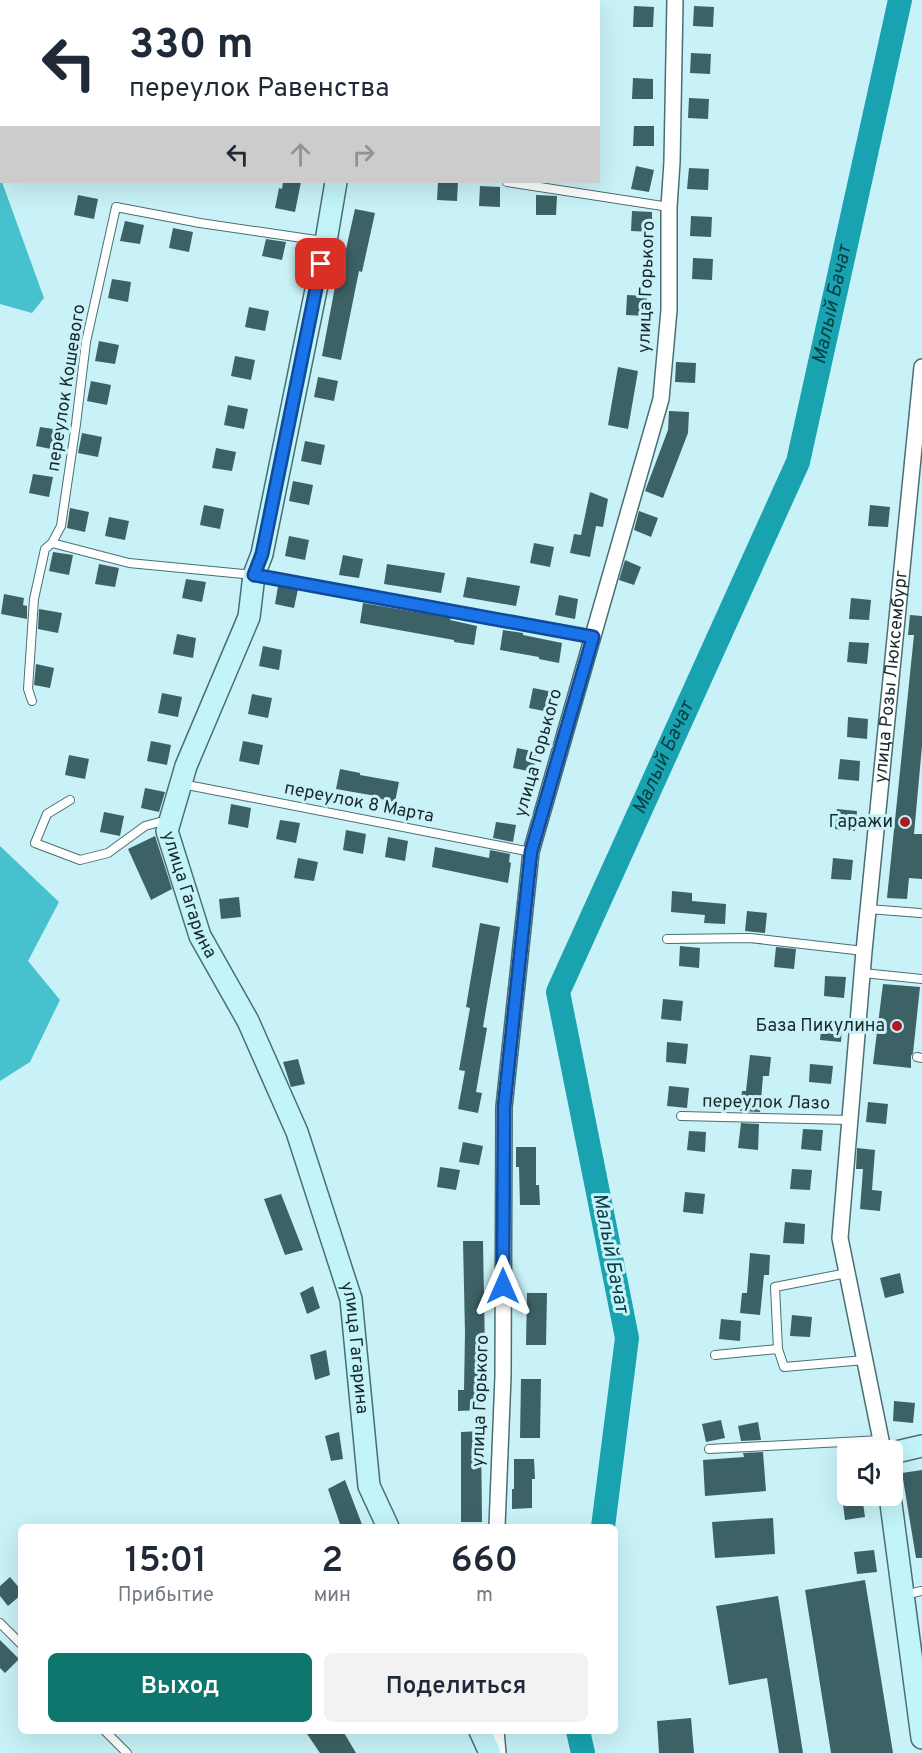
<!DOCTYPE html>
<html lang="ru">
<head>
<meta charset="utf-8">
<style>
	body { margin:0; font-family:Overpass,sans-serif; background:#f2f2f3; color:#1f2937; height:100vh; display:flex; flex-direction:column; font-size:22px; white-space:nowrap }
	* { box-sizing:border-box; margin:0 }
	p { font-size:20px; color:#747a83 }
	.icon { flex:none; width:33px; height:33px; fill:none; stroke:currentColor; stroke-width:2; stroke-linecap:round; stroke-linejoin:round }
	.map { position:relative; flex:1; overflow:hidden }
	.drawer { position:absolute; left:18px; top:1524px; width:600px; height:210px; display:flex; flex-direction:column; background:#fff; border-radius:9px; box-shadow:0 6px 24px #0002 }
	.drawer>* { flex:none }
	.banner { position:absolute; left:0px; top:0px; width:600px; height:183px; box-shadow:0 6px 24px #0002; background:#fff; color:#1f2937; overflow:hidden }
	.fabs { position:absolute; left:837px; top:1440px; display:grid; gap:12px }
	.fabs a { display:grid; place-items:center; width:66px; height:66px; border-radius:9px; background:#fff; box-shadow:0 6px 24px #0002; font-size:30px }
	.pin { position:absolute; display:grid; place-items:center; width:51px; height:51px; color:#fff; margin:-26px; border-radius:12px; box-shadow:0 3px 9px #0006 }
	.me { position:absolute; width:66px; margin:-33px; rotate:0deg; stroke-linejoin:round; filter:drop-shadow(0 0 4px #0008) }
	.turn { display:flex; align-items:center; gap:21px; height:126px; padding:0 30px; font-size:27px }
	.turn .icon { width:78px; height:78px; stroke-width:2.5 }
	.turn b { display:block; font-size:42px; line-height:51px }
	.lanes { display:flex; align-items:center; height:57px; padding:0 30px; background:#0003; justify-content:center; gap:30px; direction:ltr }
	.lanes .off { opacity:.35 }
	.eta { display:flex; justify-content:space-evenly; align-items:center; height:102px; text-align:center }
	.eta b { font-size:36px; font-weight:600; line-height:42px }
	.cta { display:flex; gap:12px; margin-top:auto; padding:12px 30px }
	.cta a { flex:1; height:69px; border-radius:9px; background:#0f766e; color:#fff; font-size:24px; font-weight:600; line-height:69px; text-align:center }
	.cta a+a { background:#f2f2f3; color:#1f2937 }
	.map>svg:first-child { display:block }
	.forest { fill:#48c1ce }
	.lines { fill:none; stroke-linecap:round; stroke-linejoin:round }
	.river { stroke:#19a2af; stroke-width:24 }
	.building { fill:#3c6266 }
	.lane-casing { stroke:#496f73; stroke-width:10 }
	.street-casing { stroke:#496f73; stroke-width:18 }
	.secondary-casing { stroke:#496f73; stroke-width:24 }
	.lane { stroke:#fff; stroke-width:8 }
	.street { stroke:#fff; stroke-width:15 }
	.secondary { stroke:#c2f4f9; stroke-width:21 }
	.route-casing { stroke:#114b97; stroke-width:15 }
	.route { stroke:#1a73e8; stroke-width:10 }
	.poi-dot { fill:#ad1a23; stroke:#c8f2f7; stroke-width:2 }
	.labels { text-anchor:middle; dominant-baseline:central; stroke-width:6; stroke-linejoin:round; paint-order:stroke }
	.street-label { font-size:18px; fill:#19292b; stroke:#c8f2f7 }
	.poi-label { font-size:18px; fill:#19292b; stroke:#c8f2f7; text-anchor:end }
	.water-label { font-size:20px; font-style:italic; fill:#064045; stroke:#c8f2f7 }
</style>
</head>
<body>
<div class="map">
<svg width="922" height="1753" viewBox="0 0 922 1753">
	<rect width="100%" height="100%" fill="#c8f2f7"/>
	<path class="forest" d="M0 180 2 182 44 298 32 313 0 304Z
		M0 846 59 902 28 961 60 1000 30 1062 0 1081Z"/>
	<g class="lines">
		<g class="river">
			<path id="s1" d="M603 1527 627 1338 558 992 798 462 900 0"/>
			<path d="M578 1731 583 1753"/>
		</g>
	</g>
	<path class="building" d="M634 6 654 7 653 27H633Z
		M694 6 714 7 713 27 693 26Z
		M691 53 711 54 710 74 690 73Z
		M633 78 653 79V99H632Z
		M689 98 709 99 708 119 688 118Z
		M634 126H654V146H633Z
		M636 166 654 170 649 192 631 189Z
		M689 168 709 169 708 190 687 189Z
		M283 182H301L295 212 275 208 279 188 282 189Z
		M438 182H458L457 201 437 200Z
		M480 186 500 187V207L479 206Z
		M78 195 98 199 94 219 74 215Z
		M536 195 557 196 556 215H536Z
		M355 209 375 213 362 272 359 271 341 360 322 356 337 276H340Z
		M632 211 652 212V232L631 231Z
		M691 216 712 217 711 237 690 236Z
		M125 221 144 225 140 244 120 241Z
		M173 228 193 232 189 252 169 248Z
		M266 239 286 242 282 260 262 256Z
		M693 258 713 259 712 280 692 279Z
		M112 279 131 282 128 302 108 298Z
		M627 295 647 296V316L626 315Z
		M249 307 269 311 265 331 245 327Z
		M99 341 119 345 115 364 95 361Z
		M235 356 255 360 251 380 231 376Z
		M676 362 696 363 695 383 675 382Z
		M618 367 638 371 628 429 608 425Z
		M318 377 338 381 334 401 314 397Z
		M91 381 111 385 107 405 87 401Z
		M228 405 248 409 244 429 224 425Z
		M669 411 689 412 688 433 663 498 645 491 668 430Z
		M40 427 60 430 56 450 36 446Z
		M82 433 102 437 98 457 78 453Z
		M305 441 325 445 321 465 301 461Z
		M216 448 236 452 232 471 212 468Z
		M33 474 53 477 49 497 29 493Z
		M293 481 313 485 309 505 289 501Z
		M590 492 608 499 603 527 596 526 590 557 570 553 574 534 581 535Z
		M204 505 224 509 220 529 200 525Z
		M870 505 890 507 888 527 868 526Z
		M70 508 89 512 85 532 67 528Z
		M639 511 658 518 651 537 634 530Z
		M109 517 129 521 125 540 105 536Z
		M289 536 309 540 305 560 285 556Z
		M534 543 554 547 550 567 530 563Z
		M53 552 73 555 69 575 49 571Z
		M343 555 363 559 359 578 339 575Z
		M625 560 641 567 634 585 619 580Z
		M99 564 119 568 115 587 95 584Z
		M387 564 445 573 441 593 384 584Z
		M467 577 520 586 516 606 463 597Z
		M186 579 206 582 202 602 182 598Z
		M278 586 298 589 294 608 275 604Z
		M4 594 24 598 23 605 27 606V619L1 614Z
		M559 595 578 599 575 619 555 615Z
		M851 598 871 600 869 620 849 619Z
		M363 603 451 618 450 620 477 626 474 645 454 642V640L360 623Z
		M39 609 62 613 58 633 38 629Z
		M910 615 922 616V746L914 834H922V879L909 878 907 899 887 898 914 635H908Z
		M503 630 523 633V635L562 643 559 663 539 659V657L500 650Z
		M177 634 196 638 193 658 173 654Z
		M849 642 869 643 867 664 847 662Z
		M263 646 282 650 279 670 259 666Z
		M36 664 54 668 50 688 34 685Z
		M533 688 553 692 549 712 529 708Z
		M162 693 182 697 178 717 158 713Z
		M252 694 272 698 268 718 248 714Z
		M848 717 868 719 867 739 847 737Z
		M151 741 171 745 167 765 147 761Z
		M243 741 263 745 259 765 239 761Z
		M517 748 537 752 533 772 513 768Z
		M69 755 89 759 85 779 65 775Z
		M840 759 860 761 859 781 838 779Z
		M340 769 360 773V775L399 782 395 802 376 798V796L336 789Z
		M145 788 165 792 159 812 141 808Z
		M231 804 251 808 248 828 228 824Z
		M837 809 857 811 855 831 835 829Z
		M104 812 124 816 120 836 100 832Z
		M280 820 300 823 296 843 276 839Z
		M496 822 516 825 513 842 493 838Z
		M346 830 366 834 363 854 343 850Z
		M155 836 172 889 151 900 128 849Z
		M388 837 408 841 405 861 385 857Z
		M435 847 489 858 490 850 510 854 509 862 511 863 508 883 432 867Z
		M298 858 318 862 314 881 294 878Z
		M833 858 853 860 851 880 831 879Z
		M672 891 692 893V901L726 904 725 924 704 923 705 915 671 912Z
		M239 897 241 917 221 919 219 899Z
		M747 911 767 913 765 933 745 931Z
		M480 923 500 927 483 1027 487 1028 476 1092 482 1093 478 1113 458 1109 465 1071 459 1070 470 1008 466 1007Z
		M680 946 700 948 699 968 679 966Z
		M776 947 796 949 794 969 774 967Z
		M825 976 846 977 844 998 824 996Z
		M883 984 920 987 913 1053 911 1056V1068L873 1064Z
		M663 999 683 1001 681 1021 661 1019Z
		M822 1020 842 1022 841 1042 820 1040Z
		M667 1042 688 1044 686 1064 666 1062Z
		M750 1055 771 1057 769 1076H763L760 1112 740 1111 742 1091H746Z
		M298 1059 305 1084 291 1087 283 1062Z
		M810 1064 833 1066 831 1084 809 1082Z
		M669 1086 689 1088 687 1108 667 1106Z
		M868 1102 888 1104 886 1124 866 1122Z
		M741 1123 759 1124 758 1150 738 1148Z
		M803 1129 823 1130 821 1151 801 1149Z
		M689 1131 706 1132 705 1152 687 1150Z
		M463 1142 483 1146 479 1165 459 1162Z
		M516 1147H536V1185H539L540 1205H520L519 1167H516Z
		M857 1148 875 1150 872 1190 882 1191 880 1211 860 1209 863 1169H856Z
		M440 1167 460 1170 456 1190 437 1187Z
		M792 1169 812 1170 810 1190 790 1189Z
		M685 1192 705 1194 703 1214 683 1212Z
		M281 1194 303 1250 285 1255 264 1199Z
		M785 1222 805 1224 804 1244 783 1243Z
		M463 1241H483L485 1353 484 1380H478L479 1410 458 1411V1390H464L465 1333Z
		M750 1253 770 1255 769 1275H764L760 1315 740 1313 742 1293H747Z
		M900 1273 904 1293 885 1298 880 1278Z
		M313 1286 320 1308 307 1314 300 1293Z
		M527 1293H547L546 1345H526Z
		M792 1315 812 1317 810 1337 790 1336Z
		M721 1319 741 1321 740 1341 719 1339Z
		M326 1350 330 1375 315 1380 310 1355Z
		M521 1379H541L540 1438H520Z
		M894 1401 915 1403 913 1423 893 1421Z
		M721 1420 725 1438 706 1442 702 1424Z
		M758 1422 761 1440 741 1441 738 1426Z
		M481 1431 482 1522H461V1432Z
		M339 1432 343 1459 331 1461 325 1436Z
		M763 1452 766 1491 705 1496 703 1460 744 1457 743 1453Z
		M514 1459H534L535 1479H532V1508L512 1509V1489H514Z
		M922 1470V1558H916L902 1473Z
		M345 1480 363 1527H341L328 1489Z
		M862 1496 865 1517 845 1520 842 1497Z
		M773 1518 775 1554 715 1558 712 1522Z
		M874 1550 877 1572 857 1574 854 1552Z
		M10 1577 21 1590V1595L8 1606 0 1596V1586Z
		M865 1580 893 1753H831L805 1590Z
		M778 1596 803 1753H779L767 1678 729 1685 716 1606Z
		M0 1640 19 1659 5 1673 0 1668Z
		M691 1718 694 1753H659L657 1721Z
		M305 1731H343L356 1753H320Z"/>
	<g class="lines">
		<g class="lane-casing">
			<path id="lane" d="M507 182 669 207
				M323 241 200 223 116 207 86 342 76 424 61 526 52 543 129 563 254 575 593 637
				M32 701 28 689 34 599 45 549 52 543
				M182 784 531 852
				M70 800 47 814 35 843 80 860 108 853 145 826 167 820
				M868 909 920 913
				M667 939 750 938 864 951
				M863 973 922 979
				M917 1057 922 1058
				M681 1116 850 1120
				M847 1273 775 1287 778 1349 784 1367 865 1360
				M715 1355 778 1349
				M709 1449 881 1440
				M905 1595 921 1591
				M0 1623 21 1644
				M105 1731 127 1753"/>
		</g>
		<g class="street-casing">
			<g id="street">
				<path id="s2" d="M883 1450 840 1238 864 951 922 367"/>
				<path d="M497 1527 503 1376 504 1107 531 852 661 399 669 310V207L672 162 675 0"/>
				<path d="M496 1731 498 1753"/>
			</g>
		</g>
		<g class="secondary-casing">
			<g id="secondary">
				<path d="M370 2V0"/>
				<path id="s3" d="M336 182 326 241 262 554 254 575 249 617 186 766 167 831 200 936 248 1021 297 1132 351 1299 369 1486 388 1527"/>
				<path d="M892 1453 922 1446"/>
				<path d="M890 1496 922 1738"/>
				<path d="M480 1731 490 1753"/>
			</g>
		</g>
		<use href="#lane" class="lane"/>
		<use href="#street" class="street"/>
		<use href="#secondary" class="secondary"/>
	</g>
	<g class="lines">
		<g class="route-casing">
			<path id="route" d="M321 264 262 554 254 575 593 637 531 852 504 1107 503 1286"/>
		</g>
		<use href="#route" class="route"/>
	</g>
	<g class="poi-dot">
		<circle cx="905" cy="822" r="6"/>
		<circle cx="897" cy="1026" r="6"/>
	</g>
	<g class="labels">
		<g class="street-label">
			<text transform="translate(647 287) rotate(-88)">улица Горького</text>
			<text transform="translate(67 388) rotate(-81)">переулок Кошевого</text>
			<text stroke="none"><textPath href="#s2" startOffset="780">улица Розы Люксембург</textPath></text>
			<text transform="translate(539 753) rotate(-74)">улица Горького</text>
			<text transform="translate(359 803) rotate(11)">переулок 8 Марта</text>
			<text stroke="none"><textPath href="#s3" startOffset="741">улица Гагарина</textPath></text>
			<text transform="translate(766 1103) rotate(1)">переулок Лазо</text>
			<text stroke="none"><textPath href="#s3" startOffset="1227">улица Гагарина</textPath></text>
			<text transform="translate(481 1401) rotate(-88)">улица Горького</text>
		</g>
		<g class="poi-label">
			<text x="893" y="822">Гаражи</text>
			<text x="885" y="1026">База Пикулина</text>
		</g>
		<g class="water-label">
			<text stroke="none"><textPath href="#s1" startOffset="1286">Малый Бачат</textPath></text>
			<text stroke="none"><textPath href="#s1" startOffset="800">Малый Бачат</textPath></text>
			<text transform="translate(610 1253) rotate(79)">Малый Бачат</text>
		</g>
	</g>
</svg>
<div class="fabs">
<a><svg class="icon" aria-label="sound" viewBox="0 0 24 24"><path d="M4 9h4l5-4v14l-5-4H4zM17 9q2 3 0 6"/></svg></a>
</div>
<div class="pin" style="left:321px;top:264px;background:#d93025"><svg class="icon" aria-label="arrive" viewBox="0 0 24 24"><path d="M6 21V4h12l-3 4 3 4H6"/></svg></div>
<svg class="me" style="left:503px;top:1286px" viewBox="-20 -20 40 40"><path d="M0-17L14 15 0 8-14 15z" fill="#1a73e8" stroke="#fff" stroke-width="4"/></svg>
<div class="banner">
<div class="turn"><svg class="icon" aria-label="left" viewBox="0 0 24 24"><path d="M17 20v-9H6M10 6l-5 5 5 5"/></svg><div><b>330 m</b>переулок Равенства</div></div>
<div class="lanes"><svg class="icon" aria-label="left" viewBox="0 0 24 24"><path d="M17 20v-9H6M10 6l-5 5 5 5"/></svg><svg class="icon off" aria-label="ahead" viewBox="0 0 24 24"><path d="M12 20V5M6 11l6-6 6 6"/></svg><svg class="icon off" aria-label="right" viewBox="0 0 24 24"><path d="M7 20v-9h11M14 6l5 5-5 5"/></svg></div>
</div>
<section class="drawer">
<div class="eta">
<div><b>15:01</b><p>Прибытие</p></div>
<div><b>2</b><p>мин</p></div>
<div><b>660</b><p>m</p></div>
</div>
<div class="cta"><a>Выход</a><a>Поделиться</a></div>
</section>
</div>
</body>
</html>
